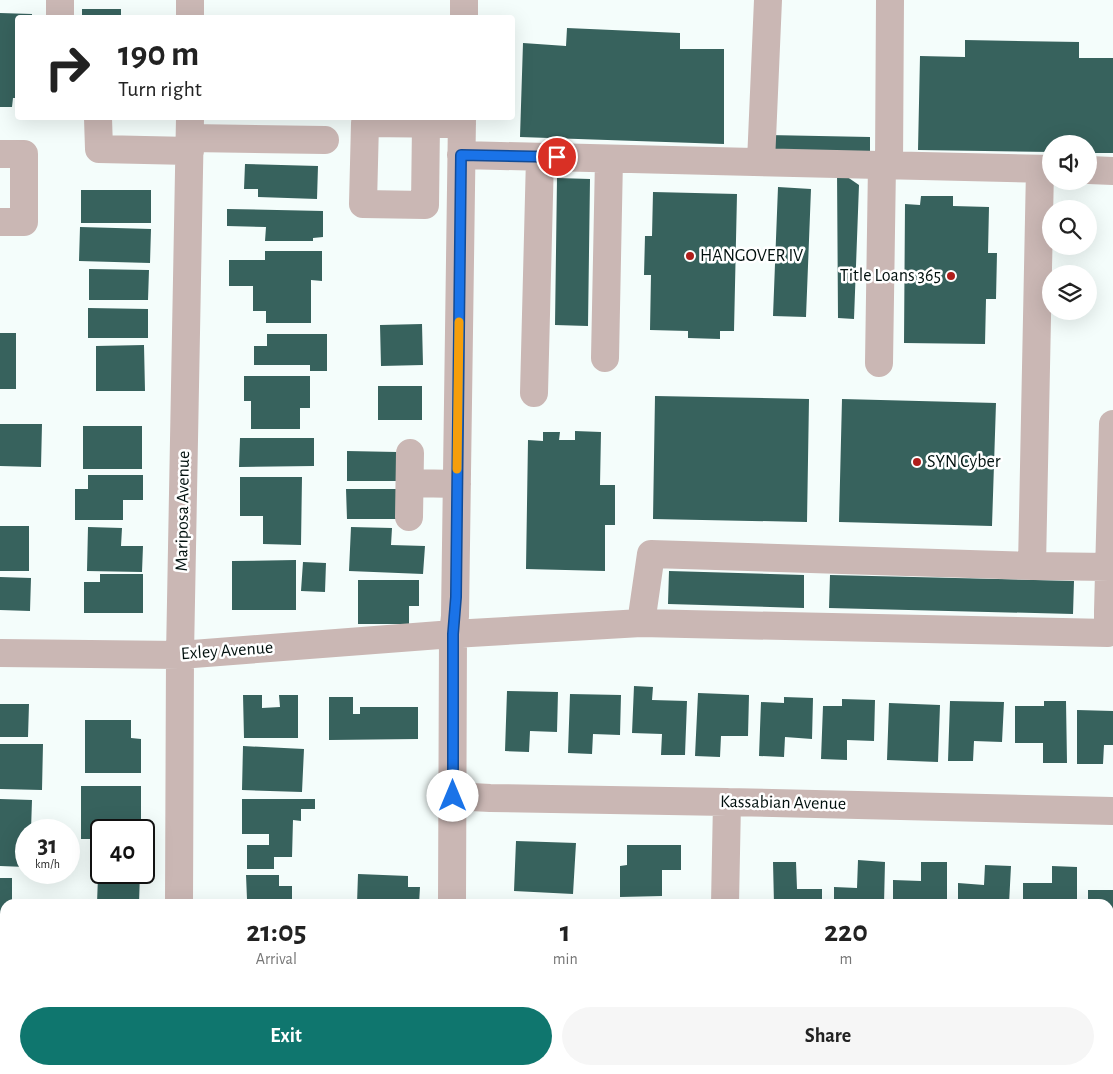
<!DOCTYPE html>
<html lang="en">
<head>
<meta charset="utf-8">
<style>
	body { margin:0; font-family:"Alegreya Sans",sans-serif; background:#f6f6f6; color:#222; height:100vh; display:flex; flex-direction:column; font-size:19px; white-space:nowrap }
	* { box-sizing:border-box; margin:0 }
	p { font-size:16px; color:#767676 }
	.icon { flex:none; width:28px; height:28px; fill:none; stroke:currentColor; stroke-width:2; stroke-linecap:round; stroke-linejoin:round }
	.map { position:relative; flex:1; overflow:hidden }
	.details { position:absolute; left:0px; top:899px; width:1114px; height:176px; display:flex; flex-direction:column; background:#fff; border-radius:15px 15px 0 0; box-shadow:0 5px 20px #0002 }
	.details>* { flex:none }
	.banner { position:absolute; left:15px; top:15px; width:500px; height:105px; border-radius:5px; box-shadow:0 5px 20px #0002; background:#fff; color:#222; overflow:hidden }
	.tools { position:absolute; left:1042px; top:135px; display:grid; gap:10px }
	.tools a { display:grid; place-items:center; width:55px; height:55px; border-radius:50%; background:#fff; box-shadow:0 5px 20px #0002; font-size:25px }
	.speed { position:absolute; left:15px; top:819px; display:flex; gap:10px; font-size:25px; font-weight:700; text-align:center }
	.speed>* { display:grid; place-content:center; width:65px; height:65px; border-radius:50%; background:#fff; box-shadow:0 5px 20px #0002; line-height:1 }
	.speed small { font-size:12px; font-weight:400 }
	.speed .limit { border:2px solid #111; border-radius:8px; background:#fff; color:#111 }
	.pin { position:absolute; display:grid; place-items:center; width:42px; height:42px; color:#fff; margin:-21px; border:2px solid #fff; border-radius:50%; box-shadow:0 1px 5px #0007 }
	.me { position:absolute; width:55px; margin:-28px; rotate:0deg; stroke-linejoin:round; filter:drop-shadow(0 0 4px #0008) }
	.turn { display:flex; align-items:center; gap:18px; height:105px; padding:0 20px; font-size:22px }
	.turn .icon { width:65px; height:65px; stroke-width:2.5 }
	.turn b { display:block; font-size:35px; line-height:42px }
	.eta { display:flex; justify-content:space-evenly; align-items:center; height:85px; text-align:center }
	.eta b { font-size:30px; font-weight:700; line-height:35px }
	.cta { display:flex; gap:10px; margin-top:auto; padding:10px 20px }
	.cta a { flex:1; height:58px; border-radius:30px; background:#0f766e; color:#fff; font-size:20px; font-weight:700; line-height:58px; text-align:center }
	.cta a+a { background:#f6f6f6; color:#222 }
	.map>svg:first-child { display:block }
	.building { fill:#37625d }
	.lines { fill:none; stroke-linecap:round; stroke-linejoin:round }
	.minor { stroke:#cab7b4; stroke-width:28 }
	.route-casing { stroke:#114b97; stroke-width:12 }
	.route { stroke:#1a73e8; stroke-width:9 }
	.slow { stroke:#f59e0b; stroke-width:9 }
	.poi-dot { fill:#af1e1b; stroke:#fff; stroke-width:2 }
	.labels { text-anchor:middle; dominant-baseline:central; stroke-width:5; stroke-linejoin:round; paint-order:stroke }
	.poi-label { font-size:18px; fill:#01100e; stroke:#fff; text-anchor:start }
	.street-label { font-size:18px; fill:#01100e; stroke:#fff }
</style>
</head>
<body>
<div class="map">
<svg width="1113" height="1074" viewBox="0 0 1113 1074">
	<rect width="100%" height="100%" fill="#f4fdfb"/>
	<path class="building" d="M82 9H121V15L165 16V18H82Z
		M0 13 32 14V18H18V98H13L12 107H0Z
		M567 28 680 33V49H724V144L520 137 523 43 566 46Z
		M965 40 1079 42V58H1113V153H1089V144H1051V152L918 150 920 56 965 57Z
		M768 135 870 137V153L768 151Z
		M245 164 318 166 317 199 258 197V189H244Z
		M837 170 859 185 854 319 838 318Z
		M557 178 590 179 588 326 555 325Z
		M778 187 811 189 806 317 773 316Z
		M81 190H151V223H81Z
		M653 192 737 194 734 331H720V339L688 338V331L650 330 651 275H644L645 236H652Z
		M921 196H953V206L989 207 988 253H997L996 299H986L985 344 904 343 905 204 920 205Z
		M227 209 323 211V237L313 238V241H265L266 227 227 226Z
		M80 227 151 229 150 263 79 261Z
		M265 251H322V281L311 280V323H266V311H253V286H229V260H265Z
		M89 269 149 270 148 300H89Z
		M88 308 148 309V338H88Z
		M422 324 423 365 381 366 380 325Z
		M0 333H16V389H0Z
		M267 334H327V371H310V365H254V346H267Z
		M144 345 145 391H96V346Z
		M244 376H310V408H300V429H251V401H244Z
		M378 386H422V420H378Z
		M655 396 809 399 807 522 653 519Z
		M842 399 996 403 992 526 839 522Z
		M0 424H42L41 467 0 466Z
		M83 426H142V469H83Z
		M575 431 601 432 600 485H615V525H605V571L526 569 528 440 543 441V432H560L559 440H575Z
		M240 438H314V466L239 467Z
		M347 451 397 452V481H347Z
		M88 475H143V500H123V520H75V489H88Z
		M240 477H302L301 545 263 544V516H240Z
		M346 489H396V519H347Z
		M0 526H29V571H0Z
		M88 527 122 528 121 546H143L142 572 87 571Z
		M351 527 392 528 391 545 425 546 423 574 349 571Z
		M296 560V610H232V561Z
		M303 562 326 563 325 592 301 591Z
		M669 571 804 575V608L668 604Z
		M100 574H143V613H84V582H100Z
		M830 575 1074 581 1073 614 829 608Z
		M0 577 31 578 30 611 0 610Z
		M358 580H419V606H409V624H358Z
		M634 686 653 687 652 700 687 701 685 755H661L662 734 632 733Z
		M507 691 558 692 557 732 530 731 529 752 505 751Z
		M698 693 749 695 748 736H721L720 757 695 756Z
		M570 694 621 695 620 735 593 734 592 754 568 753Z
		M243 695H262V708L280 707 279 695H298V738H244Z
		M329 697H353V714H360V707H418V739L329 740Z
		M784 697 813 698 812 739 785 737 784 757 759 756 761 702 784 703Z
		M842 699 875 700 874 741 847 740V760L821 759 823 706H842Z
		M950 701 1004 702 1002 742 974 741 973 761H948Z
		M1044 701H1066L1067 763H1043V743H1015V706H1044Z
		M889 703 940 705 938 762 887 760Z
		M0 704H29L28 737H0Z
		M1077 710 1113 711V745H1104L1103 764H1077Z
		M85 720H131V738L141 739V773H85Z
		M0 744H43L42 790 0 789Z
		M243 746 304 749 302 792 242 790Z
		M81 786H141V825L131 826V830H101V839H81Z
		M0 799 32 800 31 830H26V867L0 866Z
		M242 799H315V809H301V821L293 820 292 857H274V869H247V845H269V834H242Z
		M516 841 576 843 573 894 514 891Z
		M627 845H681V870H662V896L620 897V866L627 865Z
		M99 851H101V872H140L139 904 97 903Z
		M858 860 885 862 884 904H834V887L857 888Z
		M773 862H796L797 889H822V904H774Z
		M921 862H947V904H893V880L921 881Z
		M985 865 1011 866 1009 904H958V883L984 885Z
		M1052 866 1077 867V904H1023V883H1052Z
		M358 874 408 876V887H420L419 904H357Z
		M246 875H279V886H292V904H263V899H247Z
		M0 878H12V904H5V917H0Z
		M1088 890H1113V918H1109V904H1088Z
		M0 926H5V980H0Z
		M1109 973H1113V1009H1109Z
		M0 990H5V1043H0Z
		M0 1054H5V1070H31V1074H0Z
		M81 1070H140L141 1072H130V1074H81Z
		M239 1070H298V1074H239Z
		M350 1070H412L411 1074H350Z
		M512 1070H570V1074H512Z
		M605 1070H647V1074H605Z"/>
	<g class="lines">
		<path class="minor" d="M60 18V0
			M190 18V0
			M464 18V0
			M98 118 99 149 190 151
			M426 124 425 205 363 204 365 123 462 124
			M190 138 325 140
			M0 154H24V222H0
			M461 155 1051 169
			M761 162 768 0
			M889 165 890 0
			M1040 169 1032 566 1110 567
			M1089 170 1113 171
			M605 358 609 159
			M879 363 882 165
			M534 393 540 157
			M1113 424 1108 611H1113
			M410 483 457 484
			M409 517 410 453
			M641 623 651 554 1032 566
			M0 653 180 655 453 634 641 623 1108 633V611
			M453 796 490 798 727 802 1113 811
			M179 904 180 655 190 118
			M452 904 453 634 455 616 462 118
			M725 904 727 802
			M810 1070 994 1074
			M178 1074V1070
			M450 1074V1070"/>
	</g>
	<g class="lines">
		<g class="route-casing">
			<path id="route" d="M453 796V634L456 597 461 155 557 157"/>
		</g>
		<use href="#route" class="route"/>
		<path class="slow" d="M457 469 459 322"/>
	</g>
	<g class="poi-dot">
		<circle cx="690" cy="256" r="5"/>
		<circle cx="951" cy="276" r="5"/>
		<circle cx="917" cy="462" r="5"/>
	</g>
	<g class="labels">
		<g class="poi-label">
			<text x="700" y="256">HANGOVER IV</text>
			<text x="941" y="276" text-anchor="end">Title Loans 365</text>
			<text x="927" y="462">SYN Cyber</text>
		</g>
		<g class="street-label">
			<text transform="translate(183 511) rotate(-89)">Mariposa Avenue</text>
			<text transform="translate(227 651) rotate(-4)">Exley Avenue</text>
			<text transform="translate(783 803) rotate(1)">Kassabian Avenue</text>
		</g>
	</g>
</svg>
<div class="tools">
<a><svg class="icon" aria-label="sound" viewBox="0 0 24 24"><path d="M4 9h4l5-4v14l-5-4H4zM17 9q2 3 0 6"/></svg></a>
<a><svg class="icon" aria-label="search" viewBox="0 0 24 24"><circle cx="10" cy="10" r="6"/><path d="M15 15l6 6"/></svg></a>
<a><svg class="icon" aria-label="layers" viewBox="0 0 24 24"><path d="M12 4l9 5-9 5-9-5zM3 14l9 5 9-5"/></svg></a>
</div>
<div class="speed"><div>31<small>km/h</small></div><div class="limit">40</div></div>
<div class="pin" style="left:557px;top:157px;background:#d93025"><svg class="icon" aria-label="arrive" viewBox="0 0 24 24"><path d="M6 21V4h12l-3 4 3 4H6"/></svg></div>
<svg class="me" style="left:453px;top:796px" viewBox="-20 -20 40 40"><circle r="19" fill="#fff"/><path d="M0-13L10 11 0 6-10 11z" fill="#1a73e8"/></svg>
<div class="banner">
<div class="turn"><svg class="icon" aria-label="right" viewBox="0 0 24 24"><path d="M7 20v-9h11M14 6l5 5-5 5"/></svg><div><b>190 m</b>Turn right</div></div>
</div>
<section class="details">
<div class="eta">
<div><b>21:05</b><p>Arrival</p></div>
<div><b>1</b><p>min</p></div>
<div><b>220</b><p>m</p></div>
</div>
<div class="cta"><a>Exit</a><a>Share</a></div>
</section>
</div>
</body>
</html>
